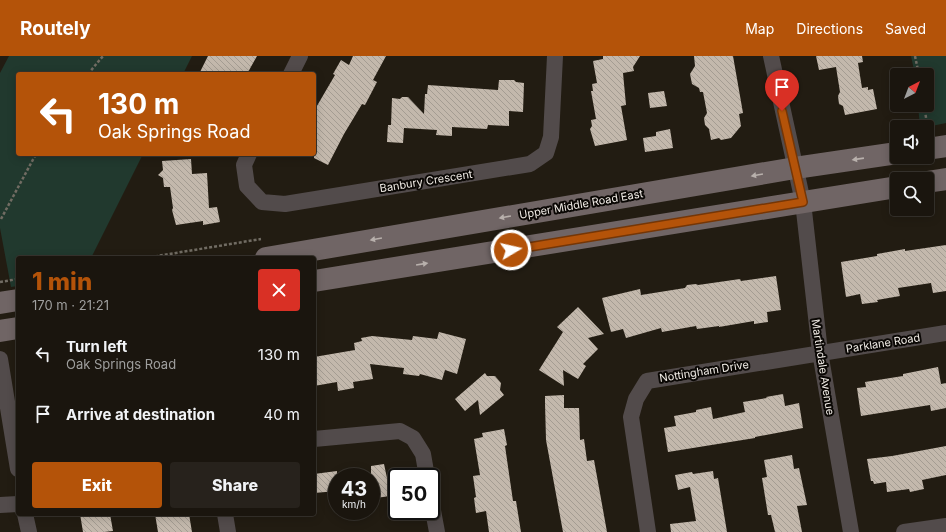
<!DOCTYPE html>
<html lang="en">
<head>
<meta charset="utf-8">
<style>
	body { margin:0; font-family:Inter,sans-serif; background:#27221c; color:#f1f3f6; height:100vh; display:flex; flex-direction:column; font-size:15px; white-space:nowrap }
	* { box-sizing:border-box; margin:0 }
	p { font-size:13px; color:#9f9f9e }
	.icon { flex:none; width:22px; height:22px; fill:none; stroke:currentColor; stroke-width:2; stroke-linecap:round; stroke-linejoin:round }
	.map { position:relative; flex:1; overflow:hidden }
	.side { position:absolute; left:16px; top:200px; width:300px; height:260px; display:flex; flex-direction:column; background:#1a150e; border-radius:4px; box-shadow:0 2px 10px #0003,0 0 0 1px #38342e }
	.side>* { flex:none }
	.hud { position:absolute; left:16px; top:16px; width:300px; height:84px; border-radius:4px; box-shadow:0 2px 10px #0003,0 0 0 1px #38342e; background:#b45309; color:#fff; overflow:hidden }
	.needle { width:26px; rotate:42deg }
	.tools { position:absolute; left:890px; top:12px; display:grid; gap:8px }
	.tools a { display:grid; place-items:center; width:44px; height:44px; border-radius:4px; background:#1a150e; box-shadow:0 2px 10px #0003,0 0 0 1px #38342e; font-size:20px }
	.speed { position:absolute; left:328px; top:412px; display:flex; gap:8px; font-size:20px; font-weight:700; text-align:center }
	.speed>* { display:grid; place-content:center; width:52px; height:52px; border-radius:50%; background:#1a150e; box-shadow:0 2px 10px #0003,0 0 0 1px #38342e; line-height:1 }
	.speed small { font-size:10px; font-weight:400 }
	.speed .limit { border:2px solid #111; border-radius:6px; background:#fff; color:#111 }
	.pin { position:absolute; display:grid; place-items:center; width:34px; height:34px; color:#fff; margin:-41px -17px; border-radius:50% 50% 50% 0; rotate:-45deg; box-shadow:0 0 4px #0007 }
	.pin .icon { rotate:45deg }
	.me { position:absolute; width:44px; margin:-22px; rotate:81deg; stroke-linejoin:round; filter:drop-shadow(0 0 3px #0008) }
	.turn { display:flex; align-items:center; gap:14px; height:84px; padding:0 16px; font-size:18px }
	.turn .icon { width:52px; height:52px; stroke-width:2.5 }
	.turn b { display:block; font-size:28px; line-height:34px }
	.round { display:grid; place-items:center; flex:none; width:42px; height:42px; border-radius:4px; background:#27221c }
	.headline { display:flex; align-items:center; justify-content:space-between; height:68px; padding:0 16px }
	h1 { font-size:24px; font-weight:800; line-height:30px; color:#b45309 }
	.primary-button { display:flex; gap:8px; margin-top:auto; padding:8px 16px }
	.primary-button a { flex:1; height:46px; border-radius:4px; background:#b45309; color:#fff; font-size:16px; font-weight:800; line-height:46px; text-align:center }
	.primary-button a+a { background:#27221c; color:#f1f3f6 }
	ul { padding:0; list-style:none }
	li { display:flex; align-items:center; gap:12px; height:60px; padding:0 16px }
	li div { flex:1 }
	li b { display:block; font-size:15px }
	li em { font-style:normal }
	header { display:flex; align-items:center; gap:24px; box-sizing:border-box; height:56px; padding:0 20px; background:#b45309; color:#fff }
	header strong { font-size:19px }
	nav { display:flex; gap:22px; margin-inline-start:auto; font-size:14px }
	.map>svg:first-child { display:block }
	.green { fill:#21392e }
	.building { fill:url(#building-back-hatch) }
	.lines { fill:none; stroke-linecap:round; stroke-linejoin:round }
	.path { stroke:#716c63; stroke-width:2.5; stroke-dasharray:3 2; stroke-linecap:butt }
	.minor { stroke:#524b4b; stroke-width:16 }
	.secondary { stroke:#706565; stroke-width:22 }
	.oneway { fill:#b8b0ac }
	.route-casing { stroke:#753606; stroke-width:10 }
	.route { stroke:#b45309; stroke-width:7 }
	.labels { text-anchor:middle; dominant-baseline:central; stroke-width:4; stroke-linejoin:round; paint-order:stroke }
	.street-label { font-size:11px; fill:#f2ede7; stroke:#0a0704 }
</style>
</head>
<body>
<header>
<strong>Routely</strong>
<nav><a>Map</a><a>Directions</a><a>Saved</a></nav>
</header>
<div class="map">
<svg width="946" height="476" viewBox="0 0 946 476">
	<defs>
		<pattern id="building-back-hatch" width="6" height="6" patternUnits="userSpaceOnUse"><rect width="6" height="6" fill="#c3b8ac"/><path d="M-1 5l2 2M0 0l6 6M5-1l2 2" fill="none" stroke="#a49c92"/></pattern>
	</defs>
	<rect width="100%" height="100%" fill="#221c12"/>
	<path class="green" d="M9 0H192L183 18H18V98H143L91 202H18V230L11 231 0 172V17Z
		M911 0H946V67L927 71H920L918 49H927V19H915Z"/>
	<path class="building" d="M208 0H257L247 18H199Z
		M353 0H386L373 24 377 26 365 49 362 48 344 78 328 109 314 102V55L335 19 333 18 341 4 349 9Z
		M603 0H640L633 11 634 15 623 17 626 49 621 50 627 84 595 90 590 73 592 70 591 64 596 63 591 35H593L592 28 597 27 593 5 603 3Z
		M694 0H733L743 57 739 58 741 70 731 82 721 84 719 82 711 84 709 73 705 69 704 62 707 57 703 36H700L699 32 692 28 690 18 695 10Z
		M816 0H862L863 6 858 7 862 32 868 31V34L873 33 877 53 845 59 843 50 839 48 838 40 840 36 836 11 819 14Z
		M499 24H514L516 26 524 27 523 56 509 55V70L488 69 487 73 452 71V80L436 79 437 74 404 72 403 87 387 86 388 69H391L392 42 400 43 402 41H408L424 58 425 38H427L428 29 498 34Z
		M664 35 667 50 650 52 648 37Z
		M670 73 673 92 645 96 643 82 656 80V76Z
		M191 103 192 118 207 117 209 152 217 151 220 166 203 169V165L176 169 172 154 173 152 170 131H164L163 122 158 119 163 114 162 105Z
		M946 189V235L933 237 931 227 898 232 900 240 877 244 878 246 862 248 860 238 846 241 841 206 877 200V198L905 193V195Z
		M776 220 781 254 767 256 768 266 754 268V265L719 271V270L697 273 696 270 662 276 661 272 626 282 623 273 611 276 602 242 640 233 641 239 685 232 687 229 696 228 698 229 740 223 741 225Z
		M578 251 604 278 588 282 598 293 583 308 586 310 578 323 563 314 564 330 539 314 563 276 557 271Z
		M439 276 466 283 457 318 445 314 442 324 420 318 419 320 403 318 404 312 370 308 373 323 353 326 354 332 338 335 337 326 314 330V301L355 294 354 287 362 285 361 282 372 280 412 284 413 280 437 283Z
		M938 311 941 328 946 327V352L931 355 930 349 861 360 857 332 866 331 865 326 903 320V318Z
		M485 317 487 320H495L501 327 500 334 504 339 480 359 478 344 465 355 455 343Z
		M783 338 785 350 799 347 803 372 755 381V382L668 396 664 372 676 370 674 360 696 356V354L711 351 713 363 745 356 743 346 767 342 766 341Z
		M564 339V352H579L580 384 584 383 587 405 594 404 607 476H563L546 384 545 347V340Z
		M504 373 507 389 505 390 513 445H516L521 476H489L486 455 476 457 474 442 476 441 473 420 480 419 474 383 483 381 482 377Z
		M946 390V419L922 424 924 433 910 436 909 433 887 436 886 426 874 428 873 425H871L867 403 892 400Z
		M792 399 794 413 799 412 807 449 797 450 802 476H775L771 459H768L762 422 767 421 764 404Z
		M384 408 387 422 397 420V439L376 442 373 427H371V410Z
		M337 415V435L314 437V418Z
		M713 415 714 423 718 422 727 476H671L670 468 696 465 690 431 678 434 675 419 692 416 693 418Z
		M80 458H110L113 475 104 476H83Z
		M155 458H189L192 476H158Z"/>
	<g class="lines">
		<path class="path" d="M915 0 919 19
			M88 18 103 0
			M924 49 928 74
			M1 163 36 98
			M145 202 261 183
			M0 226 18 223"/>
		<path class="minor" d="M771 0 803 146 820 296 851 476
			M291 18 300 0
			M249 98 244 109 247 130 262 146 285 148 530 108 546 97 551 81 555 0
			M0 303 18 413
			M314 383 400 375 413 382 423 398 427 421
			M431 444 437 476
			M0 449 18 448
			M25 458 29 476
			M225 458 228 476
			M648 476 631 361 636 343 647 325 946 277
			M904 476 946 470"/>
		<path class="secondary" d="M927 93 946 90
			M927 126 946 123
			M266 202 795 112 897 97
			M314 225 897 131
			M0 247 18 244
			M0 275 18 272"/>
	</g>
	<defs><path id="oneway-solid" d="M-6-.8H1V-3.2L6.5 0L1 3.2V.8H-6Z"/></defs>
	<g class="oneway">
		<use href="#oneway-solid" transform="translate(858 103) rotate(172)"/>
		<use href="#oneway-solid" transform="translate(757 119) rotate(170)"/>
		<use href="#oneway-solid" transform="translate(505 161) rotate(170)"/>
		<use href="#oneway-solid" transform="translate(376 183) rotate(170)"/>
		<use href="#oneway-solid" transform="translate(422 208) rotate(-9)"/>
	</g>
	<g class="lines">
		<g class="route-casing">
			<path id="route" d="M511 194 803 146 782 55"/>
		</g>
		<use href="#route" class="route"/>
	</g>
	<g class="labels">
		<g class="street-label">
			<text transform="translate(426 125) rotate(-9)">Banbury Crescent</text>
			<text transform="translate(581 148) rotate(-10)">Upper Middle Road East</text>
			<text transform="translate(883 287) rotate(-9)">Parklane Road</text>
			<text transform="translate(823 311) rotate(81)">Martindale Avenue</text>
			<text transform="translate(704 315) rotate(-9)">Nottingham Drive</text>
		</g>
	</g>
</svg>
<div class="tools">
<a><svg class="needle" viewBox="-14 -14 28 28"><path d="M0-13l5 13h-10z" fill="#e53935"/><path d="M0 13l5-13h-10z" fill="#9f9f9e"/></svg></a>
<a><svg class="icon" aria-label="sound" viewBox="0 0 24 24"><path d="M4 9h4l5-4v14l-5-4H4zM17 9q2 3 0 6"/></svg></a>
<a><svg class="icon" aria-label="search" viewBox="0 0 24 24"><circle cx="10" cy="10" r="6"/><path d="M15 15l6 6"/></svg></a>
</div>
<div class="speed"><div>43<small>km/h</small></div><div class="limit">50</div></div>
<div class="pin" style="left:782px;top:55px;background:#d93025"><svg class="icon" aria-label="arrive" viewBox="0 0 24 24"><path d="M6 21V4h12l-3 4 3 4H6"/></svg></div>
<svg class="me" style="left:511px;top:194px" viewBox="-20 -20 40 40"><circle r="17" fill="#b45309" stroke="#fff" stroke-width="3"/><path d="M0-11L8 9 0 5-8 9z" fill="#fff"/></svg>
<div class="hud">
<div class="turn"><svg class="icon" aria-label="left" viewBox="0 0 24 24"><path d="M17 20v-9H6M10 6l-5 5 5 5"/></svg><div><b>130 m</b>Oak Springs Road</div></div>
</div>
<section class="side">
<div class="headline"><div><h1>1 min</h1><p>170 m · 21:21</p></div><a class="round" style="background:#d93025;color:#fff"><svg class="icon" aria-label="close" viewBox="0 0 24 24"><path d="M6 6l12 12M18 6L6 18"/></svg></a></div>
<ul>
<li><svg class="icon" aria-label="left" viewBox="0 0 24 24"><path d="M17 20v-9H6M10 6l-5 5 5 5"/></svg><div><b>Turn left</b><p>Oak Springs Road</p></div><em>130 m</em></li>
<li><svg class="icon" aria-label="arrive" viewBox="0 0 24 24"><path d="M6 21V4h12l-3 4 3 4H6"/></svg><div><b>Arrive at destination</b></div><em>40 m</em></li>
</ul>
<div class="primary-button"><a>Exit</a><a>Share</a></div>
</section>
</div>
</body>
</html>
